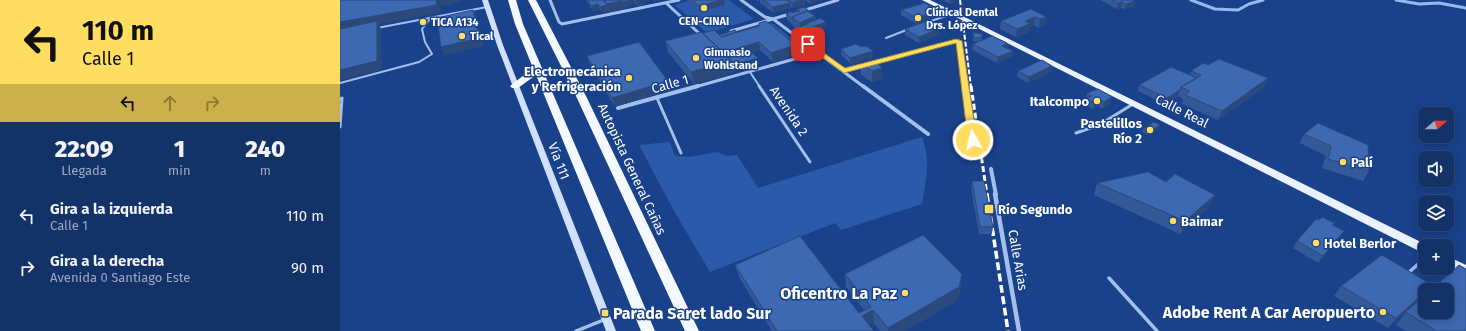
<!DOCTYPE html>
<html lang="es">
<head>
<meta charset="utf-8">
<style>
	body { margin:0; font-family:"Fira Sans",sans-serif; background:#203e71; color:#f1f3f6; height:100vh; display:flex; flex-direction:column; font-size:15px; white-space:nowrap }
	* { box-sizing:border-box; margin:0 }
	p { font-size:13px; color:#9daac0 }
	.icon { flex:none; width:22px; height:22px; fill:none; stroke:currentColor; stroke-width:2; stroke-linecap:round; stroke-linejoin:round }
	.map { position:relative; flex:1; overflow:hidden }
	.drawer { display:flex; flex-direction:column; background:#133268; width:340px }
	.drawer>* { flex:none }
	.top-card { background:#ffdd60; color:#111; overflow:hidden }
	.needle { width:26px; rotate:70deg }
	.fabs { position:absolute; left:1078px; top:107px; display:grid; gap:8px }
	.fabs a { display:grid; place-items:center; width:36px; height:36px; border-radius:8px; background:#133268; box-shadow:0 2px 10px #0003,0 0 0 1px #324d7c; font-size:20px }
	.pin { position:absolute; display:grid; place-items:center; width:34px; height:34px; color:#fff; margin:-17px; border-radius:8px; box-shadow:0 2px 6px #0006 }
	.me { position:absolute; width:44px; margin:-22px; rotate:352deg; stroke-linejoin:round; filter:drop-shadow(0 0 3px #0008) }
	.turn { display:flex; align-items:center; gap:14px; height:84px; padding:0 16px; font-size:18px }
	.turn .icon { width:52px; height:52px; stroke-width:2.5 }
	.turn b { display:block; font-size:28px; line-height:34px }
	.lanes { display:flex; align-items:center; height:38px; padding:0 16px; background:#0003; justify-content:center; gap:20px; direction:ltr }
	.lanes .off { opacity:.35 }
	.eta { display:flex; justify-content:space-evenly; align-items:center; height:68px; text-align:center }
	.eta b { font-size:24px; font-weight:800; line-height:28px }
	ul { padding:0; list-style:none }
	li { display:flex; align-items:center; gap:12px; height:52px; padding:0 16px }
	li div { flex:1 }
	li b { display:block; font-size:15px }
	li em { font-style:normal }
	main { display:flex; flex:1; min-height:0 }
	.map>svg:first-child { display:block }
	.green { fill:#2b5aaa }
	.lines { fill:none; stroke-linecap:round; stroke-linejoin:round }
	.stream { stroke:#96b9f0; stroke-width:3 }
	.service-far2 { stroke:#a3bfee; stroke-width:2 }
	.service-far1 { stroke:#a3bfee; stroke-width:3 }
	.service { stroke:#a3bfee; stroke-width:3.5 }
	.minor-far2 { stroke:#a3bfee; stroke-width:3 }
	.minor-far1 { stroke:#a3bfee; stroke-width:4 }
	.minor { stroke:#a3bfee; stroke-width:4.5 }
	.secondary { fill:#d0dffa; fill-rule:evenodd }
	.primary { fill:#eaf1ff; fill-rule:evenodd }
	.trunk { fill:#f4f8ff; fill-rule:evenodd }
	.rail-far2 { stroke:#fff; stroke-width:2; stroke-dasharray:5 2; stroke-linecap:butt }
	.rail-far1 { stroke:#fff; stroke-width:3; stroke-dasharray:6 3; stroke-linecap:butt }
	.rail { stroke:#fff; stroke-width:3.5; stroke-dasharray:8 3.5; stroke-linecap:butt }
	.wall { fill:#345999 }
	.shaded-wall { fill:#2b497d }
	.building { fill:#3d68b2; stroke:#2b497d }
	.route { fill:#ffdd60; stroke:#a6903e }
	.poi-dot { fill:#ffdd60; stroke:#19428b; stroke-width:1.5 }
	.labels { text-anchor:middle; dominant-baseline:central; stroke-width:3; stroke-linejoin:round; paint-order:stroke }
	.far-poi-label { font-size:11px; font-weight:bold; fill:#fff; stroke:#19428b; text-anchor:start }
	.poi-label { font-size:13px; font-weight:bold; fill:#fff; stroke:#19428b; text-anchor:start }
	.street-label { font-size:13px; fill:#fff; stroke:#19428b }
	.near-poi-label { font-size:16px; font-weight:bold; fill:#fff; stroke:#19428b; text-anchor:end }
</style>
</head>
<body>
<main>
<section class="drawer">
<div class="top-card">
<div class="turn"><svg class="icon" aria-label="left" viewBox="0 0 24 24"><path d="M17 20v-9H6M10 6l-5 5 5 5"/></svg><div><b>110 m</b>Calle 1</div></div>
<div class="lanes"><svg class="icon" aria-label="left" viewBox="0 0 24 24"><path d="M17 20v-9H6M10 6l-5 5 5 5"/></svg><svg class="icon off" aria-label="ahead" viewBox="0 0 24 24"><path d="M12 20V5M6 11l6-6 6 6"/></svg><svg class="icon off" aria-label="right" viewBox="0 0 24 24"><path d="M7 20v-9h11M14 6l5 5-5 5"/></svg></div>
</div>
<div class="eta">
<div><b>22:09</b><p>Llegada</p></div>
<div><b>1</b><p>min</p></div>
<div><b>240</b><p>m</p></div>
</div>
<ul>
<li><svg class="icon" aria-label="left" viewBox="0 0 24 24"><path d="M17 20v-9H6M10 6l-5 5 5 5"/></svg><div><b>Gira a la izquierda</b><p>Calle 1</p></div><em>110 m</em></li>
<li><svg class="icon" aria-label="right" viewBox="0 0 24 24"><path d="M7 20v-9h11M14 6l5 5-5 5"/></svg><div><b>Gira a la derecha</b><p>Avenida 0 Santiago Este</p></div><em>90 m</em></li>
</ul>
</section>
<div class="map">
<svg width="1126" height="331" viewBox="0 0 1126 331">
	<rect width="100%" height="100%" fill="#19428b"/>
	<path class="green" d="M378 0H389L414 19 367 33 335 5 348 1 360 12Z
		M432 23 469 52 458 55 427 29 396 33Z
		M582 137C591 160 586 180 582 204L501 230 495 223 370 272 334 211 299 145 330 142 335 156 349 157 378 152 386 156 397 155 418 188Z"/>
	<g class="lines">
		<path class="stream" d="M851 0 875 9 898 10 909 4 923 0
			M1056 0 1079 4 1099 3 1126 8"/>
		<path class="service-far2" d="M585 23 612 14
			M37 28 147 7
			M546 38 569 29
			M410 72 420 87
			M0 83 79 62 92 54 85 42 82 29 90 19"/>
		<path class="service-far1" d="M419 86 470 162
			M317 98 341 153
			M0 99 2 98 0 127
			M736 133 759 125 793 104"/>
		<path class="service" d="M1067 274 1085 258
			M769 278 817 331
			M236 331 266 319"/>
		<path class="minor-far2" d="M210 0 219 22 222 24 339 0
			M401 0 425 17 433 19 524 87
			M326 3 362 36
			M462 11 498 0
			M391 31 450 14
			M531 63 619 41 625 87
			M504 71 525 65
			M355 87 479 52"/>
		<path class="minor-far1" d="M523 86 588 134
			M625 86 633 140
			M278 108 358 86
			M651 169 656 195"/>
		<path class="minor" d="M655 194 679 331"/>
		<path class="secondary" d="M142 0H148L163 45 276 331H266L157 45Z"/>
		<path class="primary" d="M582 0H590L1089 246H1085V253L1081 252Z
			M1107 256 1126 265V275L1107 265Z"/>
		<path class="trunk" d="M168 0H176L183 24 315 331H301L196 75 178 88H172L170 86 193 68 175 24Z
			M188 0H196L246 96 359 331H345L236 96Z"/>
		<path class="rail-far2" d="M620 0 631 87"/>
		<path class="rail-far1" d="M631 86 647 195"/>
		<path class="rail" d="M647 194 668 331"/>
	</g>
	<path class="wall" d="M246 0H310L304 2 305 4 297 6 295 3 290 4V6L283 8 284 9 269 12 268 11 262 12 260 10 253 11Z
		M347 0H384L385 5 360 12 348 1Z
		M417 0H465V5L453 8 451 7V8L434 13 420 3V0L418 1Z
		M465 0H483L470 4Z
		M603 0H615V2L610 4Z
		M760 0H793L795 1 794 6 785 9 781 8 777 9Z
		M457 9 472 14 475 16 476 20 486 28 465 36 454 27 453 25 447 20 446 14 457 11Z
		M691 9 706 25 699 28 694 25 690 27 689 32 676 37 660 29 661 21Z
		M561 10 595 16 577 24 561 15Z
		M565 29 600 34 579 43 565 35Z
		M397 32 457 54 433 62 420 50 412 53 419 64 394 71 395 72 354 84 328 52 325 41 363 33 379 35Z
		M633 33 642 38V40L667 43V48L673 51 672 57 657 63 632 50 633 44 639 41H633Z
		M521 47 533 51V57L511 64 501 55V49Z
		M247 56 328 81 330 90 275 107 250 65Z
		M521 64 542 68V79L532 82 521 75Z
		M868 65 928 78 924 87 878 120 842 104 843 99 838 96 825 104 798 91 799 85 850 75 851 71Z
		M712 66 711 72 688 83 677 77 678 71Z
		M747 93 771 104 763 108 757 106 753 109 744 104Z
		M819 128 808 135 802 132 803 129Z
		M964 134 1028 145 1029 171 1023 181 982 168 986 156 960 143Z
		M632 181 653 227 652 234H639L631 188Z
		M826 182 875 195 869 207 840 234 754 195 757 183Z
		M993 225 1004 231 1000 238 978 263 953 248 957 241Z
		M395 265 519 313 524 310 506 287 505 274H622L621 286 618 300 565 331H540L534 323 529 325 534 331H432L399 277Z
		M1092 285 1088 290H1085L1084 296 1048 328 994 296 1001 286Z
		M1066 312 1126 331H1066L1056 325Z"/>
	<path class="shaded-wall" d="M96 0H121V2L108 6 107 5 102 6 100 1 101 13 39 24 41 29 42 70 0 80V22Z
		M287 0H294L295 3 290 4V6L283 8 284 9 269 12 267 4Z
		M296 0H310L304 2 305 4 297 6Z
		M313 0H320V1L314 2Z
		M382 0H384L385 5 360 12 359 6Z
		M462 0H465V5L453 8 452 3Z
		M470 0H483L470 4Z
		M610 0H615V2L610 4Z
		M795 1 794 6 785 9 786 4Z
		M782 2 781 8 777 9 778 3Z
		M450 3 451 8 434 13 433 7Z
		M258 4 260 10 253 11 251 6Z
		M267 5 268 11 262 12 260 7Z
		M133 10 137 18 144 46 105 55 101 47Z
		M596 10 595 16 577 24 578 18Z
		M472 13 473 17 475 16 476 26 486 22V28L465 36V30L460 27V23Z
		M695 17 694 25 690 27 689 32 676 37 677 29 685 21Z
		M707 17 706 25 699 28 700 19Z
		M600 28V34L579 43V37Z
		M419 42 420 50 394 59 418 58 419 64 394 71 395 72 354 84 351 72 392 50Z
		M667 43 666 49 662 46Z
		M456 45 457 54 433 62 431 53Z
		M533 51V57L511 64 510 58Z
		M673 51 672 57 657 63 658 57Z
		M712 66 711 72 688 83 689 77Z
		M542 68V79L532 82V71Z
		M928 78 924 87 878 120 882 111Z
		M328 81 330 90 275 107 272 98Z
		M840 90 838 96 825 104 827 98Z
		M772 97 771 104 763 108 764 102Z
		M758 99 757 106 753 109 754 103Z
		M820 125 819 128 808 135 809 132Z
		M875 195 869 207 840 234 845 221Z
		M1004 231 1000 238 978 263 983 256Z
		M622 274 621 286 618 300 565 331H548V328Z
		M1085 292V294L1084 296 1048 328 1056 318Z
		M533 310 534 323 523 329 522 316Z"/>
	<path class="building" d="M0 0H96L97 5 0 22Z
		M248 0H263L267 5 260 7 258 4 251 6Z
		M264 0H281V1L267 4Z
		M281 0H288L289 1 282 2Z
		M352 0H382L359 6Z
		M423 0H447L450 3 433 7Z
		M448 0H462L452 3Z
		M772 0H793L795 1 786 4 782 2 778 3Z
		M585 3 596 10 578 18 561 10Z
		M464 7 472 13H471L467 11 452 17 453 19 446 14 460 11 457 9Z
		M691 9 707 17 700 19 695 17 685 21 690 24 677 29 661 21Z
		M133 10 139 38 101 47 97 18Z
		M467 11 475 16 460 23 452 17Z
		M480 18 486 22 465 30 460 27Z
		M37 21V61L0 70V29Z
		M426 21 456 45 431 53 419 42 392 50 393 52 385 54 363 33 374 30 381 37 419 26V23Z
		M587 21 600 28 579 37 565 29Z
		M395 30 397 32 381 37 379 35Z
		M361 32 392 61 351 72 325 41Z
		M633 33H638L642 34V38H634Z
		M652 36 667 43 662 46 673 51 658 57 633 44Z
		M299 42 328 81 272 98 247 56Z
		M516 44 521 47 526 46 533 51 510 58 501 49Z
		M409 50 418 58 393 65 392 61 389 58Z
		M879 59 928 78 882 111 845 95 850 91 841 87 861 75 851 71 863 63 868 65Z
		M535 60 542 68 532 71 521 64Z
		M702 60 712 66 689 77 678 71Z
		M831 67 857 78 841 87 840 90 827 98 799 85Z
		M758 89 772 97 764 102 758 99 754 103 745 98 752 96 747 93Z
		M814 122 820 125 809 132 803 129Z
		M978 123 1028 145 1029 171 988 159 991 146 964 134Z
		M808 172 826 182 835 174 875 195 845 221 757 183Z
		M632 181H644L653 227H640Z
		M982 217 994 223 992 225 1004 231 983 256 957 241 976 219 979 220Z
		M583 235 622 274 619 287 548 328 533 310 522 316 534 331H437L395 265 460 236 519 313 531 307 505 274Z
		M1042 255 1092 285 1087 290H1085V292L1056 318 1001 286Z
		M1119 265 1126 269V331H1097L1066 312 1085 295V312H1107V290H1091Z"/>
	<path class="route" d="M616 39 622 41 637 140 633 143 628 140 616 43 504 73 464 44 470 43 505 68Z"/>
	<g class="poi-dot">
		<circle cx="364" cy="8" r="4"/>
		<circle cx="578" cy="18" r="4"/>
		<circle cx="83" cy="22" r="4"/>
		<circle cx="122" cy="36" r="4"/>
		<circle cx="356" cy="58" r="4"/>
		<circle cx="289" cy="78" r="4"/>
		<circle cx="757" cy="101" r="4"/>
		<circle cx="810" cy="130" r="4"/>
		<circle cx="1003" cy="162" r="4"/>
		<rect x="644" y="204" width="10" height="10" rx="2"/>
		<circle cx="833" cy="221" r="4"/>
		<circle cx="976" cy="243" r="4"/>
		<circle cx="565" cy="293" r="4"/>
		<circle cx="1043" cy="312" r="4"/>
		<rect x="261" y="309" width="8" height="8" rx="2"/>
	</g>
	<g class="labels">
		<g class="far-poi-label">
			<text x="586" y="12">Clínical Dental<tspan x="586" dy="13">Drs. López</tspan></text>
			<text x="364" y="21" text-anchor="middle">CEN-CINAI</text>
			<text x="91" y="22">TICA A134</text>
			<text x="130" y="36">Tical</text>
			<text x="364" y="52">Gimnasio<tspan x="364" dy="13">Wohlstand</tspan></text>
		</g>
		<g class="poi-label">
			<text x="281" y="71" text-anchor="end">Electromecánica<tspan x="281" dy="15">y Refrigeración</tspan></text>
			<text x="749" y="101" text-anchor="end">Italcompo</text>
			<text x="802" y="123" text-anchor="end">Pastelillos<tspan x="802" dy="15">Río 2</tspan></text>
			<text x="1011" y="162">Palí</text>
			<text x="658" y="209">Río Segundo</text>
			<text x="841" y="221">Baimar</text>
			<text x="984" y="243">Hotel Berlor</text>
		</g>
		<g class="street-label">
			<text transform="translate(330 84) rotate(-16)">Calle 1</text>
			<text transform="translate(449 111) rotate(56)">Avenida 2</text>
			<text transform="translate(842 111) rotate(27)">Calle Real</text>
			<text transform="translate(219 161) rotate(69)">Vía 111</text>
			<text transform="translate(292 169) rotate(65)">Autopista General Cañas</text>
			<text transform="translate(678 260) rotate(80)">Calle Arias</text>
		</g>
		<g class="near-poi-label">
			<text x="557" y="293">Oficentro La Paz</text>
			<text x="1035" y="312">Adobe Rent A Car Aeropuerto</text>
			<text x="273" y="313" text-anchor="start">Parada Saret lado Sur</text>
		</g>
	</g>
</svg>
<div class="fabs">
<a><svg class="needle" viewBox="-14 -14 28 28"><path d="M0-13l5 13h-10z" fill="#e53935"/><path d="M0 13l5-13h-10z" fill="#9daac0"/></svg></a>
<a><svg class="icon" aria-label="sound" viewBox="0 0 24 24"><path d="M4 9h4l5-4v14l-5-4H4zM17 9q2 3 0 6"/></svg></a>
<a><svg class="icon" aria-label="layers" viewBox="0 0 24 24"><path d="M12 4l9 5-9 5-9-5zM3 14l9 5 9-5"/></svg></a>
<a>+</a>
<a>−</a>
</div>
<div class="pin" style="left:468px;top:44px;background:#d93025"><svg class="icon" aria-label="arrive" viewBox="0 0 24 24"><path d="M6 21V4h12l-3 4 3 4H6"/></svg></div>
<svg class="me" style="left:633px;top:140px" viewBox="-20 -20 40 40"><circle r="17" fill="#ffdd60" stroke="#fff" stroke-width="3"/><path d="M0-11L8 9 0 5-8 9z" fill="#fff"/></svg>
</div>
</main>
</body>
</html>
